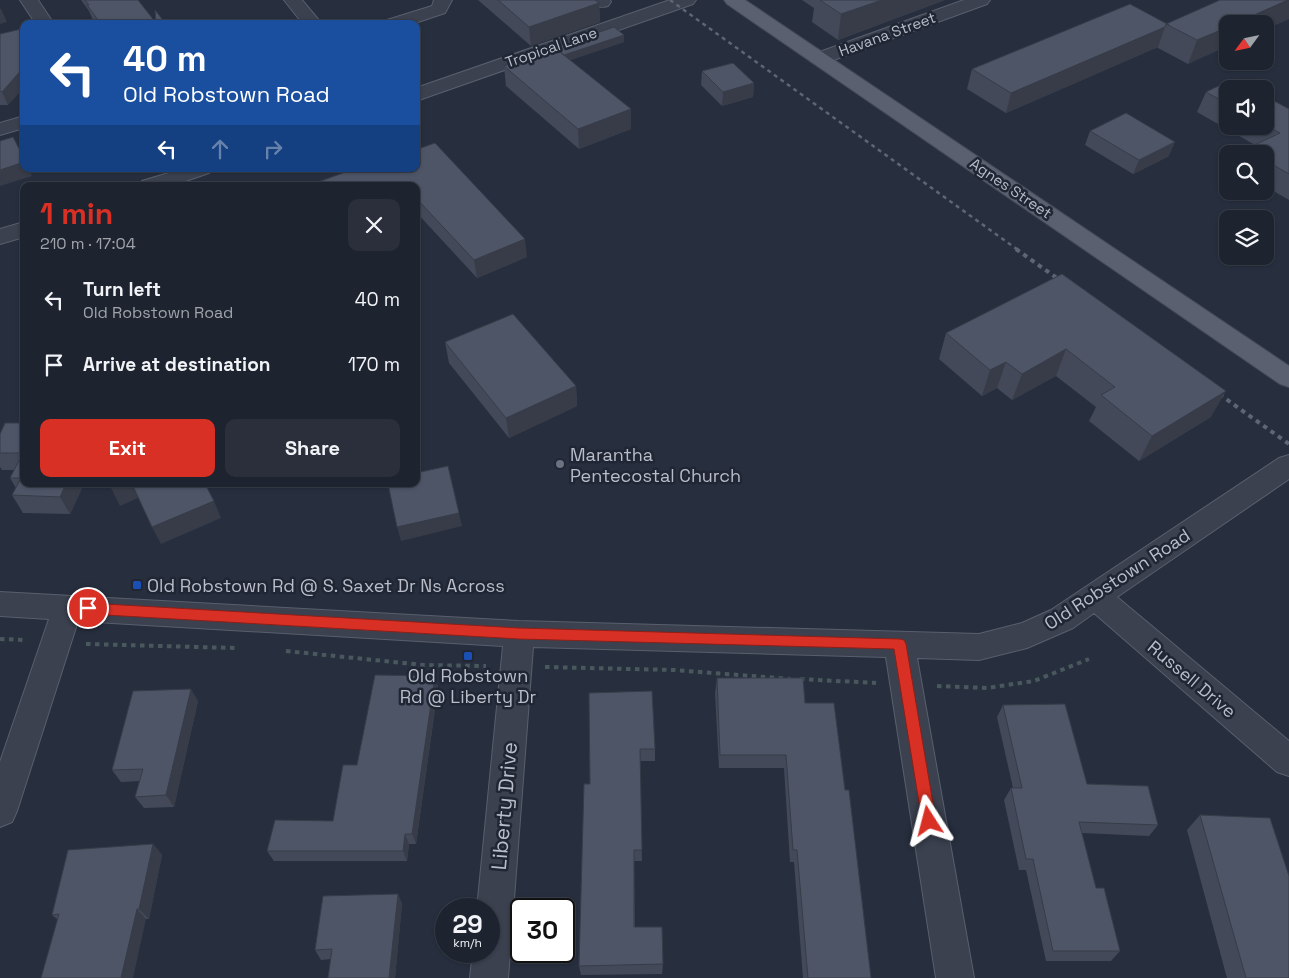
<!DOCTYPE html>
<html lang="en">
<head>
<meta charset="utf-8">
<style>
	body { margin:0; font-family:"Space Grotesk",sans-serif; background:#2a2f3b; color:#f1f3f6; height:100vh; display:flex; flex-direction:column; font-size:19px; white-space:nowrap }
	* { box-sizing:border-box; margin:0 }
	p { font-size:16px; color:#a0a4aa }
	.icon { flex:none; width:28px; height:28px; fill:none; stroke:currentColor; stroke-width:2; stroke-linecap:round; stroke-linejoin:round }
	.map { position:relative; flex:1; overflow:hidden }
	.drawer { position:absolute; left:20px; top:182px; width:400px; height:305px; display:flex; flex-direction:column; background:#1d232f; border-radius:10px; box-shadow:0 1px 4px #0004,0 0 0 1px #3b404b }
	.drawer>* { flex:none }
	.hud { position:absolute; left:20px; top:20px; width:400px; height:152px; border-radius:10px; box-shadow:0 1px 4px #0004,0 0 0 1px #3b404b; background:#1a4fa0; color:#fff; overflow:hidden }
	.needle { width:32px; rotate:237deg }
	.buttons { position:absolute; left:1219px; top:15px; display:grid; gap:10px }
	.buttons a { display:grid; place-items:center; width:55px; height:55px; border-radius:10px; background:#1d232f; box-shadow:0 1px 4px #0004,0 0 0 1px #3b404b; font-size:25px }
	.speed { position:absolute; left:435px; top:898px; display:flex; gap:10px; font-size:25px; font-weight:700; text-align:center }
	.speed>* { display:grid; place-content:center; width:65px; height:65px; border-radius:50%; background:#1d232f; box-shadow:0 1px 4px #0004,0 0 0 1px #3b404b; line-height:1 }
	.speed small { font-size:12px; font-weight:400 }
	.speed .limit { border:2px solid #111; border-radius:8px; background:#fff; color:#111 }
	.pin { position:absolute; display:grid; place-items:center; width:42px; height:42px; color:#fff; margin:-21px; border:2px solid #fff; border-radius:50%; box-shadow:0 1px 5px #0007 }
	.me { position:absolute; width:55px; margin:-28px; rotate:351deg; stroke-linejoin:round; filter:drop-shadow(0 0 4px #0008) }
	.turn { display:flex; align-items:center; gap:18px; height:105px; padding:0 20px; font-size:22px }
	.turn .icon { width:65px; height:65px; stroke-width:2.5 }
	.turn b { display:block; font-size:35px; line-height:42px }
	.lanes { display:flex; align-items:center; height:48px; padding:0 20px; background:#0003; justify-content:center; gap:25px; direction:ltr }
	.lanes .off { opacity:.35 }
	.round { display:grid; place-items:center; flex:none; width:52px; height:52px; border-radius:10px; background:#2a2f3b }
	.head { display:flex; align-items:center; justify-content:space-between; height:85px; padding:0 20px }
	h1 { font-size:30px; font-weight:800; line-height:38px; color:#d93025 }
	.action { display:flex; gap:10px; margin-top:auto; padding:10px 20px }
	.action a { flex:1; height:58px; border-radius:10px; background:#d93025; color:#fff; font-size:20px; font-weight:800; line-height:58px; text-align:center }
	.action a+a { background:#2a2f3b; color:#f1f3f6 }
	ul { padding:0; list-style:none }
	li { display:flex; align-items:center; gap:15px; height:65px; padding:0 20px }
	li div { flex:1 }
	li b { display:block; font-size:19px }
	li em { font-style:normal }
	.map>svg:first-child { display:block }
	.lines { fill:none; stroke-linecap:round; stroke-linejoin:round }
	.minor-casing { stroke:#595f6c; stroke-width:2 }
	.major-casing { stroke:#454a58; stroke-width:2 }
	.path { stroke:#48585d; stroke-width:4; stroke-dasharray:4.5 4.5; stroke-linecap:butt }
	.minor { fill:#3b414f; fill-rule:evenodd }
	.major { fill:#5a606f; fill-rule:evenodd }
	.rail-far1 { stroke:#5e6575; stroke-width:2.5; stroke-dasharray:4 4; stroke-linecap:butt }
	.rail { stroke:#5e6575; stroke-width:4; stroke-dasharray:4.5 4.5; stroke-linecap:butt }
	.wall { fill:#434959 }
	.shaded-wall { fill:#373c48 }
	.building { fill:#4e5567; stroke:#373c48 }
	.route { fill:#d93025; stroke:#8d1f18 }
	.worship-dot { fill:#6b7280; stroke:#202634; stroke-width:2 }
	.transit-dot { fill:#1a4fb4; stroke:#202634; stroke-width:2 }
	.labels { text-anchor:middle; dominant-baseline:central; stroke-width:5; stroke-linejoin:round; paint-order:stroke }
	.far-street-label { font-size:15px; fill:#b8bdc9; stroke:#202634 }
	.poi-label { font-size:18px; fill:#b8bdc9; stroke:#202634; text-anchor:start }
	.street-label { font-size:18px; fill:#b8bdc9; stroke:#202634 }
	.near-street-label { font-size:21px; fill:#b8bdc9; stroke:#202634 }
</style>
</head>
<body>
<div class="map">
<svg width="1289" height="978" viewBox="0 0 1289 978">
	<rect width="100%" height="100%" fill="#272f3f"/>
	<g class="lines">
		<g class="minor-casing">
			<path id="minor" d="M20 0H38L54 24H36Z
				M284 0H302L322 24H303Z
				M434 0H452L445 13 412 24H384L387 20 432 6Z
				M591 0H610L611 2 608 6C600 8 596 7 591 0Z
				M670 0H696L693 4 416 101V88Z
				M964 0H990L987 4 828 62 821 64 814 62 812 58 814 54Z
				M24 116V128L0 135V123Z
				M182 169H213L209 173 171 186H139L142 181Z
				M24 222V237L0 244V229Z
				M1289 455V479L1117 597 1289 741V776L1277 772 1094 613 1073 628 1027 648 979 660 917 658 974 978H936L886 657 533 647 508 978H470L473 951H489V909H477L503 646 78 621 17 811 12 822 0 827V762L49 619 0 616V592L519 621 979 634 1022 623 1051 610 1279 458Z"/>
		</g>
		<g class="major-casing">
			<path id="major" d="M724 0H745L1289 366V387L1280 384 727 4Z"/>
		</g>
		<path class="path" d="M0 639 25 640
			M86 644 235 648
			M286 651 423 665 486 666
			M545 667 674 670 791 679
			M800 679 876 683
			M937 686 987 688 1034 681 1089 659"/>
		<use href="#minor" class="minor"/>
		<use href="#major" class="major"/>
		<path class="rail-far1" d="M670 0 1018 250"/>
		<path class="rail" d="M1016 249 1068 286
			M1212 389 1289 444"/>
	</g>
	<path class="wall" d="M81 0H138L156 23 166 24H96L92 18 89 11Z
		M478 0H595L599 3 600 22 531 46Z
		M802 0H945L838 40 812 22 814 8Z
		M1289 19 1265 29V24L1188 64 1158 48V47L1006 113 967 89 972 69 1166 24Z
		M0 34 8 105H0Z
		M624 35V42L570 60 631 109V129L579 149 506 86 504 66Z
		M702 71 754 83 753 97 722 106 701 85Z
		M1228 89V126H1265V96L1289 109V200L1265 186V154H1244L1246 149 1255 145 1197 112 1206 92Z
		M1090 131 1169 156 1133 174 1085 145Z
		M416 169 527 257 477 278 416 212V186H307Z
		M1062 274 1211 417 1139 461 1089 421 1096 407 1056 376 1012 400 997 388 982 396 939 359 946 333Z
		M445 342 576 386 577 406 509 438 449 363Z
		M24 423V484H84L70 514 23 513 12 495 16 488 10 478 14 470H2L0 467V434Z
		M435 676 438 688 416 844H409L407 861H274L267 851 333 821 357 765Z
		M717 678 805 703 845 790 871 978H803L794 862H790L784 768H719L715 693Z
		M589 693 655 749V761H640L642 861H634L635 927 663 964 662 974 581 975 579 966 590 784Z
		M198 701 174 807 144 808 135 797 140 781 121 782 112 770Z
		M1003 705 1087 784 1158 825 1149 836 1082 833 1096 888 1120 951 1111 961H1046L1026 870H1019L1004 800 1011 788H1013L997 717Z
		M1200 815 1289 978H1227L1187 830Z
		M153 844 162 855 149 919 58 920 52 915Z
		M398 894 402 904 395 978H328L331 959 321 960 315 950Z"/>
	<path class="shaded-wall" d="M882 0H945L838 40 841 14Z
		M1289 0V19L1265 29V24H1234Z
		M599 3 600 22 531 46 529 27Z
		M0 9H1L7 22 0 24Z
		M1165 27 1158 47 1006 113 1011 93Z
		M1228 27V46L1188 64 1197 40Z
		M624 35V42L553 66V59Z
		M24 67V88L8 105 2 92Z
		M754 83 753 97 722 106 723 92Z
		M631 109V129L579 149 578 129Z
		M1175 142 1169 156 1133 174 1139 160Z
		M24 162V169H29L32 176 0 186V170Z
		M525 239 527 257 477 278 474 260Z
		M1066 349 1056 376 1012 400 1022 374Z
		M1006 362 997 388 982 396 990 370Z
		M576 386 577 406 509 438 506 418Z
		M1226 391 1211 417 1139 461 1152 436Z
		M66 484H84L70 514 60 497Z
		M122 484H132L140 497 120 506 111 488Z
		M311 484H318L312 486Z
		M214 501 221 518 161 544 152 527Z
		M459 513 462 526 401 541 397 527Z
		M435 676 438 688 416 844 412 834Z
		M191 689 198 701 174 807 166 795Z
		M405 834 409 844 407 861 403 851Z
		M153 844 162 855 149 919 139 909Z
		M398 894 402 904 395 978H389Z
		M137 909 146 919 133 978H121Z"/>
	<path class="building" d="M85 0H138L156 23 155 10 166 24H101L87 5H89Z
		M498 0H595L599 3 529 27Z
		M820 0H882L841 14Z
		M1220 0H1288L1234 24H1228V27L1197 40 1166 24Z
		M1130 4 1169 25 1166 24 1165 27 1011 93 972 69Z
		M614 27 624 35 564 55 555 48 544 51Z
		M21 29 24 34V67L2 92 0 91V34Z
		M555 48 631 109 578 129 504 66Z
		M733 63 754 83 723 92 702 71Z
		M1233 79 1251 89H1228V104L1206 92Z
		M1265 96 1289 109V174L1265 160V154H1254L1246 149 1280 133 1265 125Z
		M1126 113 1175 142 1139 160 1090 131Z
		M13 137 24 158V162L0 170V141Z
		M435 143 525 239 474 260 416 198V186H405L403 184 397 186H307L354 169H416V147L418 149Z
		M219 184 221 186H212Z
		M1062 274 1226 391 1152 436 1101 395 1115 387 1066 349 1022 374 1006 362 990 370 946 333Z
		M513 314 576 386 506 418 445 342Z
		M5 423H24V484H66L60 497 12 495 21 478H10L23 453H0V434Z
		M448 466 459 513 397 527 388 484H416V473Z
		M109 484H122L111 488Z
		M132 484H205L214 501 152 527Z
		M375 675 435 676 412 834H405L403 851H267L275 820 333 821 343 765H357Z
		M717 678H803L805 703H834L845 790H849L871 978H808L797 850H793L786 755H720Z
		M191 689 166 795 135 797 143 769 112 770 133 691Z
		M652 691 655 749H640L642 850H634V927H662L663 964 579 966 584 784H590L589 693Z
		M1065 704 1087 784 1148 786 1158 825 1079 822 1096 888H1104L1120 951H1053L1033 859H1026L1011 788H1022L1003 705Z
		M1200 815 1270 818 1289 876V978H1246Z
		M153 844 139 909H137L121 978H41L59 914 52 915 68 850Z
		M398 894 389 978H328L332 949 315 950 323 896Z"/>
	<path class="route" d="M88 603 519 628 900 639 904 640 906 644 936 821 934 826 929 828 924 826 922 821 894 649 519 639 88 614 84 612 82 608 84 605Z"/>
	<circle class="worship-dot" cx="560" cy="464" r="5"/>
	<g class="transit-dot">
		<rect x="132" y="580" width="10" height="10" rx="2.5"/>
		<rect x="463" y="651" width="10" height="10" rx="2.5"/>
	</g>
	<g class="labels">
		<g class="far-street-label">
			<text transform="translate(887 34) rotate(-20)">Havana Street</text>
			<text transform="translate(551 47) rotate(-19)">Tropical Lane</text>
			<text transform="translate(1011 188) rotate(34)">Agnes Street</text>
		</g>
		<g class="poi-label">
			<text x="570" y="454">Marantha<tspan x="570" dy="21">Pentecostal Church</tspan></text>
			<text x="147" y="585">Old Robstown Rd @ S. Saxet Dr Ns Across</text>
			<text x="468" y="675" text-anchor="middle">Old Robstown<tspan x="468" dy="21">Rd @ Liberty Dr</tspan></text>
		</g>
		<g class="street-label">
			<text transform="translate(1117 579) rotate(-33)">Old Robstown Road</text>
			<text transform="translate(1192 679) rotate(40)">Russell Drive</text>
		</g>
		<g class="near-street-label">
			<text transform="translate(504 806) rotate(-85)">Liberty Drive</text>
		</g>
	</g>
</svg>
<div class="buttons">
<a><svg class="needle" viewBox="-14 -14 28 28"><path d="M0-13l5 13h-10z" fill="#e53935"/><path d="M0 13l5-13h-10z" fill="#a0a4aa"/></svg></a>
<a><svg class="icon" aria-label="sound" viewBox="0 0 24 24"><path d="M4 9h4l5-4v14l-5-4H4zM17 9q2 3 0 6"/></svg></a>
<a><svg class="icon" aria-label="search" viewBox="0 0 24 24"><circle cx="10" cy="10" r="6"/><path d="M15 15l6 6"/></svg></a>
<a><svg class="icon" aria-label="layers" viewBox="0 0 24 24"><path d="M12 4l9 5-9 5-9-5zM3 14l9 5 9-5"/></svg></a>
</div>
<div class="speed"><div>29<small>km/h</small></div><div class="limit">30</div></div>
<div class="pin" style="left:88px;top:608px;background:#d93025"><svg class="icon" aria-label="arrive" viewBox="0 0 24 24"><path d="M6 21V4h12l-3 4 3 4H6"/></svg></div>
<svg class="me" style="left:929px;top:821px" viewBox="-20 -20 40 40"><path d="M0-17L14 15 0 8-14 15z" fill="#d93025" stroke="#fff" stroke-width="4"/></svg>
<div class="hud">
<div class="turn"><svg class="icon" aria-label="left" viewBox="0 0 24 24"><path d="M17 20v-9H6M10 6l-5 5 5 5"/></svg><div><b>40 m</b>Old Robstown Road</div></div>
<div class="lanes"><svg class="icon" aria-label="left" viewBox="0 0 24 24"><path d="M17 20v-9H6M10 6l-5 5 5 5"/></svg><svg class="icon off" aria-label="ahead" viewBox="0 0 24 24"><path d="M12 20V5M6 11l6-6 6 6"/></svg><svg class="icon off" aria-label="right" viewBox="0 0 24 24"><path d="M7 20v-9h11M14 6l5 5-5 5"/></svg></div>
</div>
<section class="drawer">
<div class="head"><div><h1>1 min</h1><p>210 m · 17:04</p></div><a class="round"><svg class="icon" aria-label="close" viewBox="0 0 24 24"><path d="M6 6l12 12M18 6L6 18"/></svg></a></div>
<ul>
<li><svg class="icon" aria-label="left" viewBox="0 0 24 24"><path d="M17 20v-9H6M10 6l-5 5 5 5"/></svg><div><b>Turn left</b><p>Old Robstown Road</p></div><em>40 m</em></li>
<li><svg class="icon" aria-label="arrive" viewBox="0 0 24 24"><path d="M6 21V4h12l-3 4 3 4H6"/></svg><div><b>Arrive at destination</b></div><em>170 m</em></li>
</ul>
<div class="action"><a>Exit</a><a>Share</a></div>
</section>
</div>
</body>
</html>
